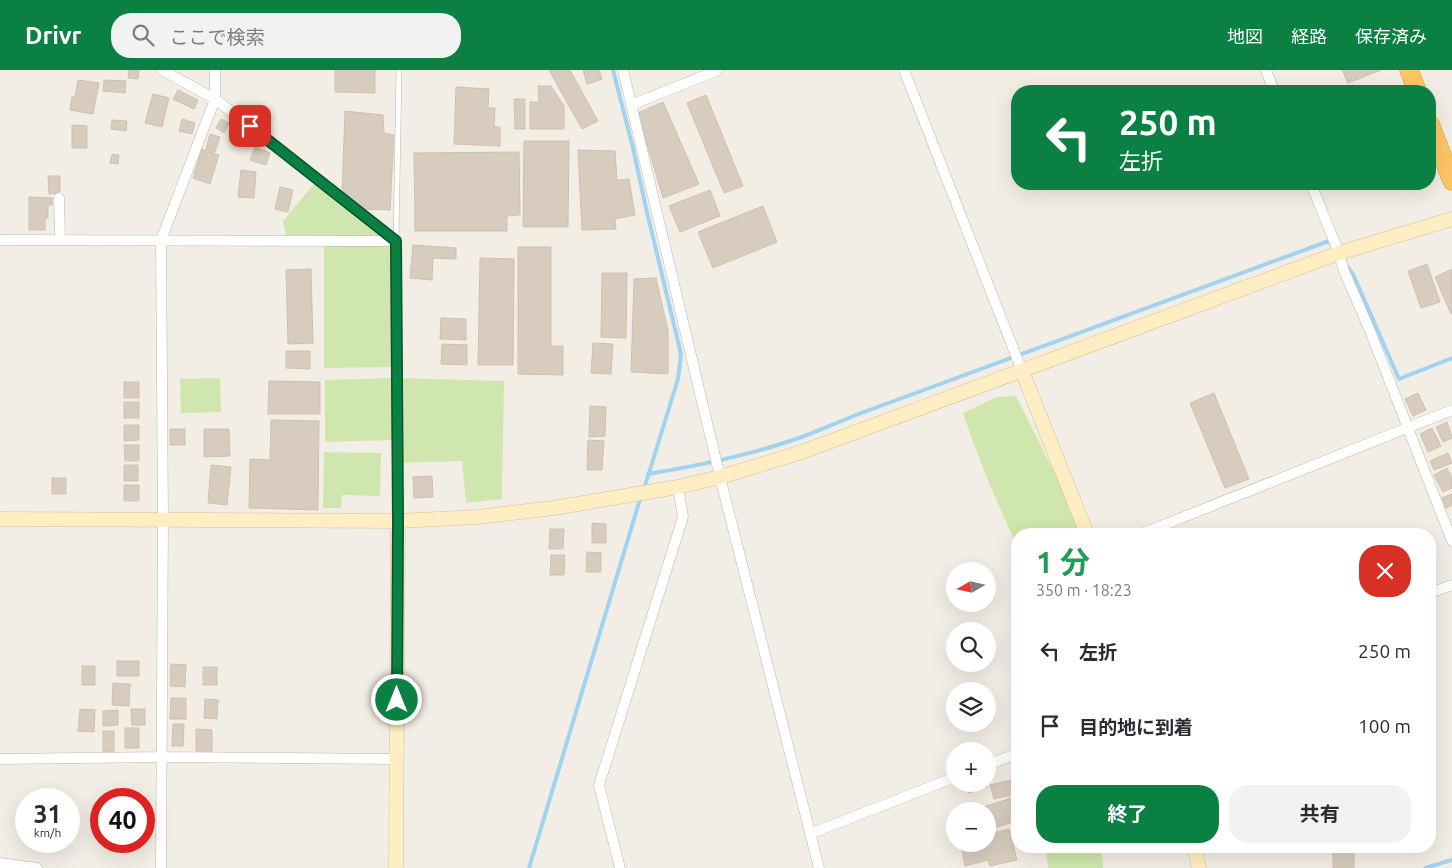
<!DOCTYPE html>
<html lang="ja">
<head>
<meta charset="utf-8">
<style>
	body { margin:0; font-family:Ubuntu,"Noto Sans JP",sans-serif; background:#f2f2f3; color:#2b2b33; height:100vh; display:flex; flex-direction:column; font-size:19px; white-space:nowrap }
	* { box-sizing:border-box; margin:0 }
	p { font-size:16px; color:#7c7c81 }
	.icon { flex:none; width:28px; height:28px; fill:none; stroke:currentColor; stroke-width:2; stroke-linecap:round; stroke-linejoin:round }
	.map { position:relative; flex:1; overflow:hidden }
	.panel { position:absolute; left:1011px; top:458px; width:425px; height:325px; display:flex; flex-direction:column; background:#fff; border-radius:20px; box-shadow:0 5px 20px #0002 }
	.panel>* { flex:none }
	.hud { position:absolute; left:1011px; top:15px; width:425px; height:105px; border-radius:20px; box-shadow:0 5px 20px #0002; background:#0b8043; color:#fff; overflow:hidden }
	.needle { width:32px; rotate:261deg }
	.controls { position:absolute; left:946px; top:492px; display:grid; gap:10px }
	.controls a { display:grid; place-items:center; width:50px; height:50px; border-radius:50%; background:#fff; box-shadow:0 5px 20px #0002; font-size:25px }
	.speed { position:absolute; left:15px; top:718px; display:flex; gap:10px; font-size:25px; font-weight:700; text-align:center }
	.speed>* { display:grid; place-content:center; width:65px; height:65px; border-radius:50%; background:#fff; box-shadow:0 5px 20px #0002; line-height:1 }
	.speed small { font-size:12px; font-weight:400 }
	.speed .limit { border:8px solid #d22; background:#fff; color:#111 }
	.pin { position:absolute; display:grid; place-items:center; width:42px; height:42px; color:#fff; margin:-21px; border-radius:10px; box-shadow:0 2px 8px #0006 }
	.me { position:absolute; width:55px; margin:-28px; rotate:0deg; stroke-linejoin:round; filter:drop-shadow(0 0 4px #0008) }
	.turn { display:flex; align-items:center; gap:18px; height:105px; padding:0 25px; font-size:22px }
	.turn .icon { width:65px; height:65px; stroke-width:2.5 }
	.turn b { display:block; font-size:35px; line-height:42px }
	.round { display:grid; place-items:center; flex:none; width:52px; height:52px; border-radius:20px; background:#f2f2f3 }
	.head { display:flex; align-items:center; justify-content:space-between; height:85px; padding:0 25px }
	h1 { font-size:30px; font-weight:700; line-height:38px; color:#1e9e55 }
	.action { display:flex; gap:10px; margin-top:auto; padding:10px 25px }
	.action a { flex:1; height:58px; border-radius:20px; background:#0b8043; color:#fff; font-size:20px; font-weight:700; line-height:58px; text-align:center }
	.action a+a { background:#f2f2f3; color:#2b2b33 }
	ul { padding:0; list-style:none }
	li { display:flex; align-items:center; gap:15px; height:75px; padding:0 25px }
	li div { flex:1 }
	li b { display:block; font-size:19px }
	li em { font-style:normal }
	header { display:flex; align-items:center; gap:30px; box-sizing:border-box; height:70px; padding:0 25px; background:#0b8043; color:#fff }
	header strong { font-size:24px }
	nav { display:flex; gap:28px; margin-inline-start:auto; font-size:18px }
	.search { width:350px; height:45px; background:#f2f2f3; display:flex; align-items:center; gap:12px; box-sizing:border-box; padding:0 18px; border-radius:20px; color:#7c7c81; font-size:19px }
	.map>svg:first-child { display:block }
	.green { fill:#cfe7ae }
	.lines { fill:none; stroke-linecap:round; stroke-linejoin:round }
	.stream { stroke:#a1d2f0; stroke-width:4 }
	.building { fill:#d7ccbe; stroke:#cfc1ae }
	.lane-casing { stroke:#beb6a8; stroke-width:6 }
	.street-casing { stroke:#beb6a8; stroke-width:11 }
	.secondary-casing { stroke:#d3c195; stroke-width:15 }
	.highway-casing { stroke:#dd9a35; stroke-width:19 }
	.lane { stroke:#fff; stroke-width:5 }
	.street { stroke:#fff; stroke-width:10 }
	.secondary { stroke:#ffeec3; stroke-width:14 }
	.highway { stroke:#fec665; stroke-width:18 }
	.route-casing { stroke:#07532c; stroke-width:12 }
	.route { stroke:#0b8043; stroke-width:9 }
</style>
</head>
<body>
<header>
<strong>Drivr</strong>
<div class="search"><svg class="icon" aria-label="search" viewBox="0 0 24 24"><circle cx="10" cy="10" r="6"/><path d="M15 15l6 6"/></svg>ここで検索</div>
<nav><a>地図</a><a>経路</a><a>保存済み</a></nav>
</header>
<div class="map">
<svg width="1452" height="798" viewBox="0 0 1452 798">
	<rect width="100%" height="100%" fill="#f3eee5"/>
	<path class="green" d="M318 109 390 166 287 170 283 151Z
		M324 170 396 171 397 297 324 298Z
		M220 308 221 342 181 343 180 309Z
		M397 308 504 311 502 429 466 433 462 391 397 393 396 316 392 370 325 372V310Z
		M1016 326 1085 464H1018L1017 475C996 432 978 388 963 343L997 327Z
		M324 382 381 383 380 426 342 425 341 438H323Z
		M1045 776H1101L1103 798H1048Z"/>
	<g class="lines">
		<path class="stream" d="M613 0 633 78 646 138 681 284 678 309 644 419
			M1346 195 1353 204 1399 309 1452 288
			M648 404C697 396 746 386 793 370 817 362 840 351 864 342L1329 171 1332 175
			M529 798 641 426
			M1425 798 1452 790"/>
	</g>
	<path class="building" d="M129 0H139L138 9 128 8Z
		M335 0H375V23L335 22Z
		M549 0H570L598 51 582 59Z
		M583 0H599L602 9 587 14Z
		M1342 0H1381L1348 13Z
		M78 10 99 13 93 44 70 40 72 27H75Z
		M104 10 126 11 125 23 103 21Z
		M538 16H551L564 36V59H530V32H539Z
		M456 17 489 19 488 38H495L494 57H500V76L454 74Z
		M178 20 198 30 194 39 173 29Z
		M153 24 169 28 162 57 145 53Z
		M706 25 743 116 724 123 687 33Z
		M514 29H525V59H515Z
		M663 32 699 114 663 128 638 43Z
		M345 41 383 45 384 63 394 65 390 140 364 139 342 122Z
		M182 49 195 53 192 64 179 61Z
		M221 49 229 53 224 63 216 58Z
		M112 50 127 51 126 61 111 59Z
		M72 55 87 56V78H72Z
		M210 64 220 67 215 82 206 79Z
		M524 71H569L568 157H523Z
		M255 77 270 83 266 95 250 90Z
		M202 79 219 85 210 114 193 108Z
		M578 80 615 81 617 110 629 109 635 145 615 149 616 159 582 160Z
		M519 82 520 145 507 146V161H415L414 83Z
		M112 84 119 85 118 94 110 93Z
		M241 100 256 102 254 128 238 127Z
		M48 106H60V121H58V123L49 124Z
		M280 117 293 120 288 142 275 139Z
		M710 120 720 146 680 162 669 136Z
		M29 127 52 128V135H48V148H45V160H29Z
		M763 136 777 172 713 198 698 162Z
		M413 175 456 178V189L433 188 432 210 410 208Z
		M518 177H551V276H563V305L518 304Z
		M480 188 514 189 513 295H478Z
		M1427 194 1440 232 1421 238 1408 201Z
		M311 199 313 273 288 274 286 200Z
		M1452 199V244H1451L1435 207Z
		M602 203H627L626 268 601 267Z
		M656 208 668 261V304L631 302 634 209Z
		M441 248 466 249V270L440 269Z
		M593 273 613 274 611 304 591 303Z
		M442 274 467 275V295L441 294Z
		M286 281H310V299L286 298Z
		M269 311 320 312V344H268Z
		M124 312H139V328H124Z
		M1214 323 1249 409 1225 418 1190 333Z
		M1418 323 1426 340 1413 346 1405 329Z
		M124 332H139V348H124Z
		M590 336 606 337 605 366 589 367Z
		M271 350 319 351 318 440 249 438 250 389 270 390Z
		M1447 352 1452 368 1443 372 1436 357Z
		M124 355H139V370L124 371Z
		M1432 358 1441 376 1428 382 1420 364Z
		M170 359H185V375H170Z
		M204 359H229L230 386 204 387Z
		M588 370 604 371 602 400H587Z
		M124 375H139V391H125Z
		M1448 383 1452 393 1434 400 1430 391Z
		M124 395H138V411H124Z
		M211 395 231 397 227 435 208 433Z
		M1447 398 1452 408V418L1443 422 1434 405Z
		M432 406 433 427 414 428 413 407Z
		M52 408H66V424H52Z
		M124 415H139V431H124Z
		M1452 424V435L1446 438 1442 428Z
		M592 453 606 454V473H592Z
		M550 459H564L563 479H549Z
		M587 482 601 483V502H586Z
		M551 485H565L564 505H550Z
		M117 591H139V606H117Z
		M171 594 186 595 185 617 170 616Z
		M82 596H95V615H82Z
		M203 597H217V615H203Z
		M113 613 130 614 129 636 112 635Z
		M171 628H186V649H170Z
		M205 629 218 630 217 649 204 648Z
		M80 639 95 640 94 662 78 661Z
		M131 639H145V655H132Z
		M118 640V655L103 656V641Z
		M173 654H184L183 676H172Z
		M125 658H139V678H125Z
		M196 659 212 660V681H196Z
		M103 661H114V682H103Z
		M1011 710 1015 724 994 729 990 715Z
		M966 714H986L987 717 969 723Z
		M1011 728 1017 751 990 759 988 749V741H985L984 737Z
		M1009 759 1017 790 990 796 988 790 965 796 962 780 988 774V764Z
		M1333 780H1354V798H1333Z"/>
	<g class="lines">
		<g class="lane-casing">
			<path id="lane" d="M396 170 399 0"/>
		</g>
		<g class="street-casing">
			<path id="street" d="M162 0 215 29 396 171
				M623 0 720 407 819 798
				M904 0 1022 301
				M1266 0 1274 21
				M631 35 718 0
				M1311 114 1339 183 1344 201 1370 261 1452 471
				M59 128 60 170
				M0 170 396 171
				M396 171 398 451
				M1141 464 1452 340
				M1430 523 1452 515
				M0 689 162 687 396 689
				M988 695 1018 683
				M810 764 955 707
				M0 793 37 798
				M161 798 163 449 161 170 215 29V0
				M620 798 599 715 683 447 678 417"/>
		</g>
		<g class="secondary-casing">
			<path id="secondary" d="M1022 301 1087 464
				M0 449 398 451 477 447 554 438 678 417 720 407 799 383 1339 183 1452 149
				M1194 776 1199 798
				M396 798 398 451"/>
		</g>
		<g class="highway-casing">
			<path id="highway" d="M1409 0 1417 21
				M1430 54 1452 111"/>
		</g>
		<use href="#lane" class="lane"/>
		<use href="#street" class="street"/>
		<use href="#secondary" class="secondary"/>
		<use href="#highway" class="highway"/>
	</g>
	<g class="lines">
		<g class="route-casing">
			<path id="route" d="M250 56 396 171 398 451 397 630"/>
		</g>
		<use href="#route" class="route"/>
	</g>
</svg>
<div class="controls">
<a><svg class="needle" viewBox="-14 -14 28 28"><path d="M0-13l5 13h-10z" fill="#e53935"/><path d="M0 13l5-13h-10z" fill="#7c7c81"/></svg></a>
<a><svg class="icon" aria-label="search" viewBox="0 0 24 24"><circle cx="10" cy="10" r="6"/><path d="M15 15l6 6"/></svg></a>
<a><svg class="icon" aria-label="layers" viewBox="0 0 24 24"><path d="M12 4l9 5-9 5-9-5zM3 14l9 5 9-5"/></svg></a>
<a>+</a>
<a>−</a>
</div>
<div class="speed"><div>31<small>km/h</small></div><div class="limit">40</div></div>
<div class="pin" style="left:250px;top:56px;background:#d93025"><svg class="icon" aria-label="arrive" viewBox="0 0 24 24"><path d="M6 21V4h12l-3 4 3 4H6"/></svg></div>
<svg class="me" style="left:397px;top:630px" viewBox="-20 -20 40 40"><circle r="17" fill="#0b8043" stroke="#fff" stroke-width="3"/><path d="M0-11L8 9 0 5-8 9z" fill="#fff"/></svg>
<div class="hud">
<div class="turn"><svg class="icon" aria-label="left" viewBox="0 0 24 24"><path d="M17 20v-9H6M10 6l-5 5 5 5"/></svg><div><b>250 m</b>左折</div></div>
</div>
<section class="panel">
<div class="head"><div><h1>1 分</h1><p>350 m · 18:23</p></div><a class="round" style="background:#d93025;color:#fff"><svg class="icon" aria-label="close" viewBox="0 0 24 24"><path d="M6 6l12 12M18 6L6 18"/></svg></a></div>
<ul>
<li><svg class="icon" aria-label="left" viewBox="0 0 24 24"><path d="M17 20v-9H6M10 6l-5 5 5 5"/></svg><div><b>左折</b></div><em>250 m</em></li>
<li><svg class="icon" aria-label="arrive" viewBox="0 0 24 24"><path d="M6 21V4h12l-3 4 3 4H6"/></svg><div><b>目的地に到着</b></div><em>100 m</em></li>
</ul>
<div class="action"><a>終了</a><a>共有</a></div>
</section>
</div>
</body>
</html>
